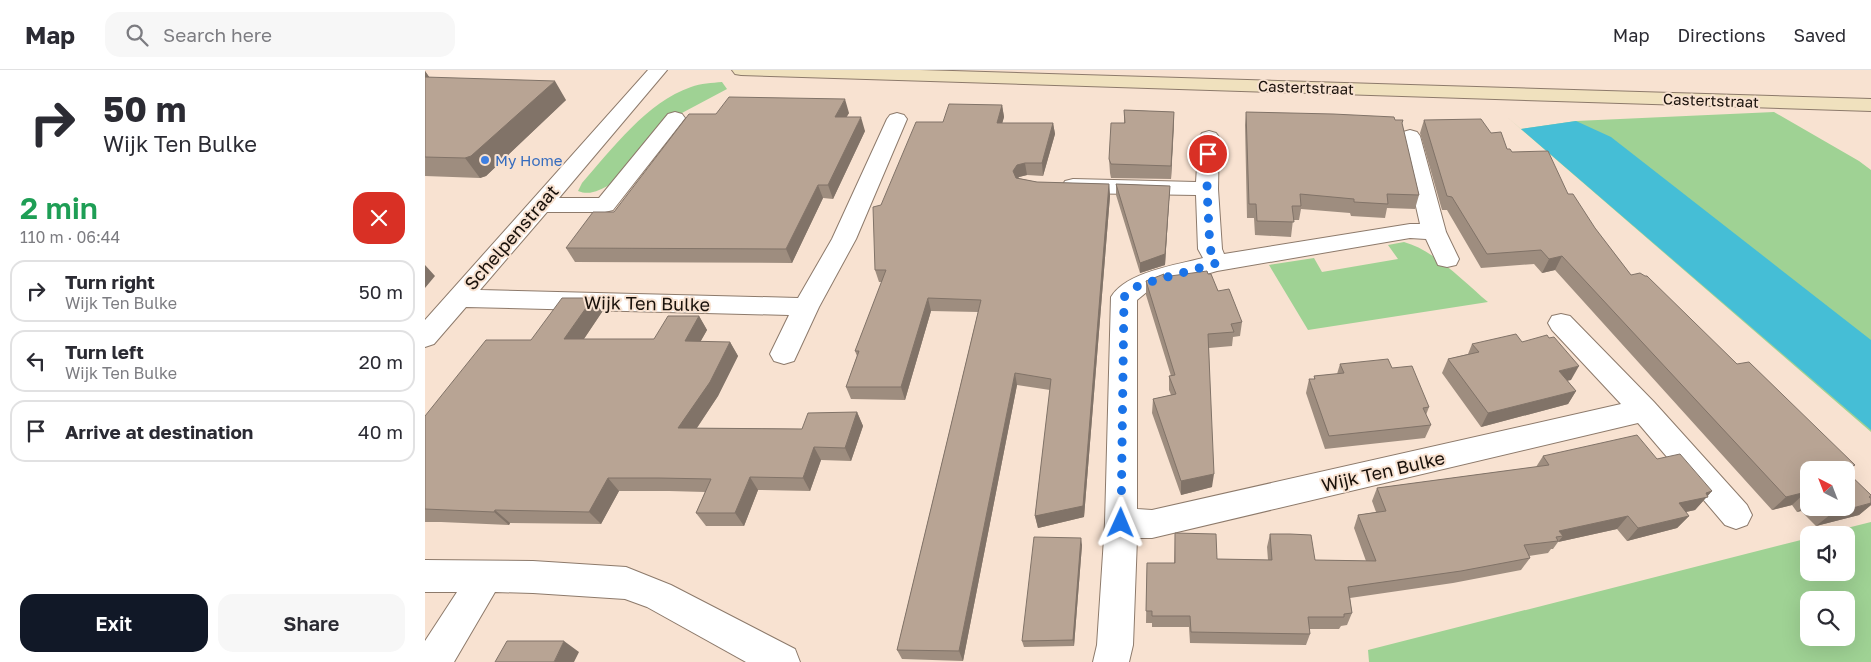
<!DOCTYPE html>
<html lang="en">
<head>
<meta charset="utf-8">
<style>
	body { margin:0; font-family:"Golos Text",sans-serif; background:#f7f7f7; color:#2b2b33; height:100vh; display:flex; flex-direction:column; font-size:19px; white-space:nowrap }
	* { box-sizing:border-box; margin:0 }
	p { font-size:16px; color:#7c7c81 }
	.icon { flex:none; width:28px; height:28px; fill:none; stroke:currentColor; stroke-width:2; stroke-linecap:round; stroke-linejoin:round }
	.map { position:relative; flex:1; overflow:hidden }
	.details { display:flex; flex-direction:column; background:#fff; width:425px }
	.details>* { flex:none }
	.hud { background:#fff; color:#2b2b33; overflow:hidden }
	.needle { width:32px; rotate:318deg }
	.fabs { position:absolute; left:1375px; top:391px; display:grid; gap:10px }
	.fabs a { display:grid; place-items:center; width:55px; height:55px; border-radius:10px; background:#fff; box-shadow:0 5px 20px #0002; font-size:25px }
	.pin { position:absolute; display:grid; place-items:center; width:42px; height:42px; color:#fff; margin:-21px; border:2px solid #fff; border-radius:50%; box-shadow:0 1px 5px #0007 }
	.me { position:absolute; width:55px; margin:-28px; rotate:1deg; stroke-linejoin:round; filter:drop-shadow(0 0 4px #0008) }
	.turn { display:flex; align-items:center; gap:18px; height:105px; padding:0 20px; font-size:22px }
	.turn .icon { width:65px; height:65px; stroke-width:2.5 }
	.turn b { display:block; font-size:35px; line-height:42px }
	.round { display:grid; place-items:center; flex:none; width:52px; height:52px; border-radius:15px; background:#f7f7f7 }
	.headline { display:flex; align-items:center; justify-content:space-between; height:85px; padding:0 20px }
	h1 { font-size:30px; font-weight:600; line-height:38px; color:#1e9e55 }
	.primary-button { display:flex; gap:10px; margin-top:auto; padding:10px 20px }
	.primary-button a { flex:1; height:58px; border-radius:15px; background:#111827; color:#fff; font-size:20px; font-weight:600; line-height:58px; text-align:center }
	.primary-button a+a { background:#f7f7f7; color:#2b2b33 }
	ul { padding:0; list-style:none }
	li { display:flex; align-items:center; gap:15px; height:62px; margin:0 10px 8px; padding:0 10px; border:2px solid #e1e1e2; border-radius:15px }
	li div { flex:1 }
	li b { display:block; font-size:19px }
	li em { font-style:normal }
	header { display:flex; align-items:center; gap:30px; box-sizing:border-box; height:70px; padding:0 25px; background:#fff; border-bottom:1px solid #e1e1e2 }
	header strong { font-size:24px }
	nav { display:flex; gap:28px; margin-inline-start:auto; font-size:18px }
	.search { width:350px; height:45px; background:#f7f7f7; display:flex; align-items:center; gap:12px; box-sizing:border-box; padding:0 18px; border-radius:15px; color:#7c7c81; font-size:19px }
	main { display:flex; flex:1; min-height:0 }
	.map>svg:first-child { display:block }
	.green { fill:#9fd294; fill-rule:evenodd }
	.water { fill:#45bed6 }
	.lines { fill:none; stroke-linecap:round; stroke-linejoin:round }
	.street-casing { stroke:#8d7a6b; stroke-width:2 }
	.secondary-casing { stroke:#8d7a6b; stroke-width:2 }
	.street { fill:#fff; fill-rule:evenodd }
	.secondary { fill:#f0e1be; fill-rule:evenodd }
	.wall { fill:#9e8d7f; fill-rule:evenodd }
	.shaded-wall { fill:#817368 }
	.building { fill:#b8a494; stroke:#817368 }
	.route { stroke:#1a73e8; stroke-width:9; stroke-dasharray:0 16.2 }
	.shop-dot { fill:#3f7fe0; stroke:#f8e2d1; stroke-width:2 }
	.labels { text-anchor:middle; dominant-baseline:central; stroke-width:4; stroke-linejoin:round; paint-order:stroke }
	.far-street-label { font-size:15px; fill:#19110b; stroke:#f8e2d1 }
	.far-shop-label { font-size:15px; fill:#366cbe; stroke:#f8e2d1; text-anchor:start }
	.street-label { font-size:18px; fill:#19110b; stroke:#f8e2d1 }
</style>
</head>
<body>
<header>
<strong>Map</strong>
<div class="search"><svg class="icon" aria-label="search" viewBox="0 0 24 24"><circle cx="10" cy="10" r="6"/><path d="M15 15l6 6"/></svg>Search here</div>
<nav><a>Map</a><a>Directions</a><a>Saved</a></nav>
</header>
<main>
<section class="details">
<div class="hud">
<div class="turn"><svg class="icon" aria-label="right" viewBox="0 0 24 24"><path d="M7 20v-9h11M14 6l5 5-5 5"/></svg><div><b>50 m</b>Wijk Ten Bulke</div></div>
</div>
<div class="headline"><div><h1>2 min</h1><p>110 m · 06:44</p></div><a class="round" style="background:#d93025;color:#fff"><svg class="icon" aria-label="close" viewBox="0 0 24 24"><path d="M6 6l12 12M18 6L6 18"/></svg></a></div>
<ul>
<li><svg class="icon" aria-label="right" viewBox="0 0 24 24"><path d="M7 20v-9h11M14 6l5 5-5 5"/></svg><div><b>Turn right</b><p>Wijk Ten Bulke</p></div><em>50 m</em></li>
<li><svg class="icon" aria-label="left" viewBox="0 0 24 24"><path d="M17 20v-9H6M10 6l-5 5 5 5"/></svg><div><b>Turn left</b><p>Wijk Ten Bulke</p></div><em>20 m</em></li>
<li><svg class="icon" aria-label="arrive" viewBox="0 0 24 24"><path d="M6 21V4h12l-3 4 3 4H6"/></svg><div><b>Arrive at destination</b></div><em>40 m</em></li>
</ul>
<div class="primary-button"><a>Exit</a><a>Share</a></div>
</section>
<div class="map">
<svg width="1446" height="592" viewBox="0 0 1446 592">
	<rect width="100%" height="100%" fill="#f8e2d1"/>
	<path class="green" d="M297 12 302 19 255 44 186 114C175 120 165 126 153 121L157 113C187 79 222 32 266 17 276 13 287 13 297 12Z
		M1349 42 1434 91 1446 100V362L1082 47 1096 59 1151 51Z
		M979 172C1009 180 1039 212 1063 232L883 260 844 195 889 188 897 202 973 189 963 175Z
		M1446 452V592H944L943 580 1384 468V502H1421V465H1394ZM1384 530H1421V568H1384Z"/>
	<path class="water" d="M1151 51 1186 67 1446 270V360L1096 59Z"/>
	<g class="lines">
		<g class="street-casing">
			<path id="street" d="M223 0H242L134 128H174L243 44 250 42 257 44 260 48 257 52 188 140 180 142H122L55 220 373 228 407 169 462 49 465 45 472 43 479 45 482 49 431 169 394 237 369 291 359 294 349 291 345 284 364 245 41 237 9 274 0 277V250Z
				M985 60 992 62 995 66 1021 162 1034 189 1031 195 1022 197 1013 195 1001 169 985 168 792 201 723 221 712 230V439L727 440 1196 334 1127 260 1123 253 1127 246 1136 244 1145 246 1229 332 1322 435 1327 445 1322 455 1311 459 1300 455 1213 353 727 468H712L708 575 704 592H668L672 575 680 453 686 227C701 202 751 195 778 188L773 179 771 125 648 123 640 121 637 116 640 111 648 109 771 112 774 67 777 63 784 61 791 63 794 67 793 119 797 179 799 184 985 154H995L975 66 978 62Z
				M0 490 108 491 201 497 246 515 370 579 375 592H321L222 537 200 529 108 523 70 522 29 592H0V571L32 522H0Z"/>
		</g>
		<g class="secondary-casing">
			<path id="secondary" d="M307 0H495L1446 29V41L316 5 310 4Z"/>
		</g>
		<use href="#street" class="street"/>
		<use href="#secondary" class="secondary"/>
	</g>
	<path class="wall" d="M0 1 4 7 141 30 61 106 55 108 0 106Z
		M577 35 579 47 577 53H628L630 64 618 106 602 105 594 107 593 108 612 112 684 114 685 126 659 447 613 458 610 446 625 320 592 315 538 591 477 589 472 580 553 242 506 241 480 330 426 329 421 317 432 286 430 281 457 212H454L450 200 456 135 518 52Z
		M699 40 749 42 746 109 686 108 685 103 684 89 699 53Z
		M821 42 970 50 977 54 994 125 990 139 962 138 960 148 926 146 925 143 876 139 874 150H868L866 167 830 165 829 148H822L820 55Z
		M424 43 421 47 440 61 408 129 398 128 367 193 150 192 141 178 189 142 291 44Z
		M999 50 1066 63 1082 79 1087 82 1143 124 1206 205 1312 294 1430 395 1423 402 1446 428V435L1434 445 1391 456 1376 441 1372 442 1367 435 1347 440 1130 200 1117 203 1109 194 1056 198 1022 140H1017L995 63ZM1384 400 1421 438H1384Z
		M691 114 745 116 740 195 715 203 691 125Z
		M783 204 793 221 817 252 815 266 808 267 807 276 784 278 787 417 756 425 727 343 728 329 746 325 744 320V306H746L721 225V211L739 207Z
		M168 228 177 242 159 269H229L274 246 282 260 275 272H305L313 286 293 326 272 358 377 359 432 342 438 356 426 391 396 390 385 421 333 420 319 456H281L271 443 280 422 244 421H194L176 454 85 453 84 455 16 452H0V346L106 270Z
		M1124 268 1146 310H1142L1151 321 1143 334 1056 357 1017 303 1023 289 1043 284 1047 274 1097 272Z
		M915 294 967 298 1004 337 1001 345 1006 355 1000 368 900 379 881 323 884 309H889V306L912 304Z
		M1118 386 1232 389 1287 421 1270 440 1261 442 1264 446 1252 458 1202 471 1192 459 1133 472 1128 479H1126L1123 483 1104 486 1105 488 1096 500 1028 513 925 528 927 543 922 555 916 556 914 559H884L885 564 881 575 765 573 764 557H727V553H721L722 493H749L750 463 792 489 843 490 842 477 845 464 890 490 941 491 929 458 933 445 951 442 947 431 952 418 1111 397Z
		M657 475 649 576 599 577 597 571Z"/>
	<path class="shaded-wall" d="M0 1 7 11 0 16Z
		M130 11 141 30 61 106 55 108 40 88Z
		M420 29 424 43 414 60 410 47Z
		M577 35 579 47 574 65 572 53Z
		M749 42V55L746 109V96Z
		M436 47 440 61 408 129 403 115Z
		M628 53 630 64 618 106 617 93Z
		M600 93 602 105 594 107 589 113 588 101 592 95Z
		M684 114 685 126 659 447 613 458 610 446Z
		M393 115 398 128 367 193 361 179Z
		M745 116 740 195 715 203V193Z
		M1137 186 1130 200 1117 203 1124 189Z
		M0 195 10 206 0 218Z
		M168 228 177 242 150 282 139 269Z
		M503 228 506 241 480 330 476 317Z
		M274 246 282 260 268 285 260 271Z
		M305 272 313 286 293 326 263 371 253 358Z
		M1154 296 1146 310 1126 315 1134 301Z
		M590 303 592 315 538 591 534 581Z
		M1151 321 1143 334 1056 357 1063 343Z
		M432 342 438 356 426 391 420 378Z
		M389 377 396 390 385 421 378 408Z
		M1430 395 1421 403V400H1418L1419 399Z
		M789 404 787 417 756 425V411Z
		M325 407 333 420 319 456 310 443Z
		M183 408 194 421 176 454 164 442Z
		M1287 421 1270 440 1242 446 1254 433 1281 423Z
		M1381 422 1367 435 1347 440 1361 427Z
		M1446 426 1433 437 1446 433V435L1434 445 1391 456 1406 444Z
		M1384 432V434L1376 441 1372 442Z
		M70 440 85 453 84 455 69 442Z
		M1203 446 1192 459 1133 472 1138 466 1134 461Z
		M1264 446 1252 458 1202 471 1213 458Z
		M656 468 657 475 649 576 648 570Z
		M139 571 154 582 149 592H129Z"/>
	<path class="building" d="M0 7 130 11 46 86 40 88 0 87Z
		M304 27 420 29 410 47H436L403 115H393L361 179 141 178 168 142H189L264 44H291Z
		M524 34 577 35 572 53H628L617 93H600L592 95 588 101 591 108 612 112 684 114 658 436 610 446 626 309 590 303 534 581 472 580 556 230 503 228 476 317H421L434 281H430L461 200H450L448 137 456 135 491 52H518Z
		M699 40 749 42 746 96 686 94 684 89 686 53H700Z
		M821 42 908 44 969 47 970 50H978L977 53 994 125 962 124 963 134 929 132V129L875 124 876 136H867L869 152 832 151 831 134H824Z
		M1056 49 1066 63 1076 62 1082 79H1085L1087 82 1123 81 1143 124H1148L1170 158 1206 205 1215 203 1220 206H1222L1312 294 1324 292 1430 395 1419 399 1421 400H1384V426L1381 422 1361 427 1137 186 1124 189 1116 180 1062 184 1027 127 1022 126 999 50Z
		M691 114 745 116 740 184 715 193Z
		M782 201 783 204H786L793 221 804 219 817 252 806 254 809 262 783 264 789 404 756 411 728 329 751 324 744 306 750 305 721 211 739 204 738 207Z
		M137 228H168L139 269H229L243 246H274L260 271 305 272 285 312 253 358 377 359 383 343 432 342 420 378 389 377 378 408 325 407 310 443H271L286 409 234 408H183L164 442 70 440 69 442 0 439V346L61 270H106Z
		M1091 264 1097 272 1122 265 1124 268 1129 267 1154 296 1134 301 1151 321 1063 343 1023 289 1054 282 1047 274Z
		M963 289 967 298 987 296 1004 337 998 338 1006 355 904 366 884 309H890L889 306 919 303 915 294Z
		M1212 365 1232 389 1255 384 1287 421 1281 423 1283 427 1254 433 1264 446 1213 458 1203 446 1134 461 1138 466 1131 467 1133 471 1099 475 1105 488 1036 501 923 517 927 543 919 544V547H883L885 564 766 562 765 546H727V541H721L722 493H750V463L791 464 792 489 847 490 845 464H865L886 465 890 490 951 491 933 445 961 441 952 418 1124 395 1118 386Z
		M1421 401 1446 425V426L1444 427 1446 428V433L1406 444 1400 438H1421Z
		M609 467 656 468 648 570 597 571Z
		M82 571H139L129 592H70Z"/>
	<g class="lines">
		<path class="route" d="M696 453 699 227 714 215 792 193 785 179 782 119 783 84"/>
	</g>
	<circle class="shop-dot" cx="60" cy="90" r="5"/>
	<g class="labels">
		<g class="far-street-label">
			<text transform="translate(881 17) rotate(2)">Castertstraat</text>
			<text transform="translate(1286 30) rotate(2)">Castertstraat</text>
		</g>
		<g class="far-shop-label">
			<text x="70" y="90">My Home</text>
		</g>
		<g class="street-label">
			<text transform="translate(86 167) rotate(-49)">Schelpenstraat</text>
			<text transform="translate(222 233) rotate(1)">Wijk Ten Bulke</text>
			<text transform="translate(958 401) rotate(-13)">Wijk Ten Bulke</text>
		</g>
	</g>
</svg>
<div class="fabs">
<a><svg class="needle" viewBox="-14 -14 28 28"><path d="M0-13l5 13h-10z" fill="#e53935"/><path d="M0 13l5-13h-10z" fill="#7c7c81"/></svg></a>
<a><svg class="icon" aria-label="sound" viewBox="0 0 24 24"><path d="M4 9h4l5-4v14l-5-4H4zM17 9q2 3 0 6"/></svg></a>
<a><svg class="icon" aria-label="search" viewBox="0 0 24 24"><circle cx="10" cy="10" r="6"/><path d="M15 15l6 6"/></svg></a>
</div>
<div class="pin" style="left:783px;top:84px;background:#d93025"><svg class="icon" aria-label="arrive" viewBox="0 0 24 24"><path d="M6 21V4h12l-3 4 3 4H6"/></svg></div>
<svg class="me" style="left:696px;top:453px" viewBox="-20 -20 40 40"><path d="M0-17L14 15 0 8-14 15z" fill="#1a73e8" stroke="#fff" stroke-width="4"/></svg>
</div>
</main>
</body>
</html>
